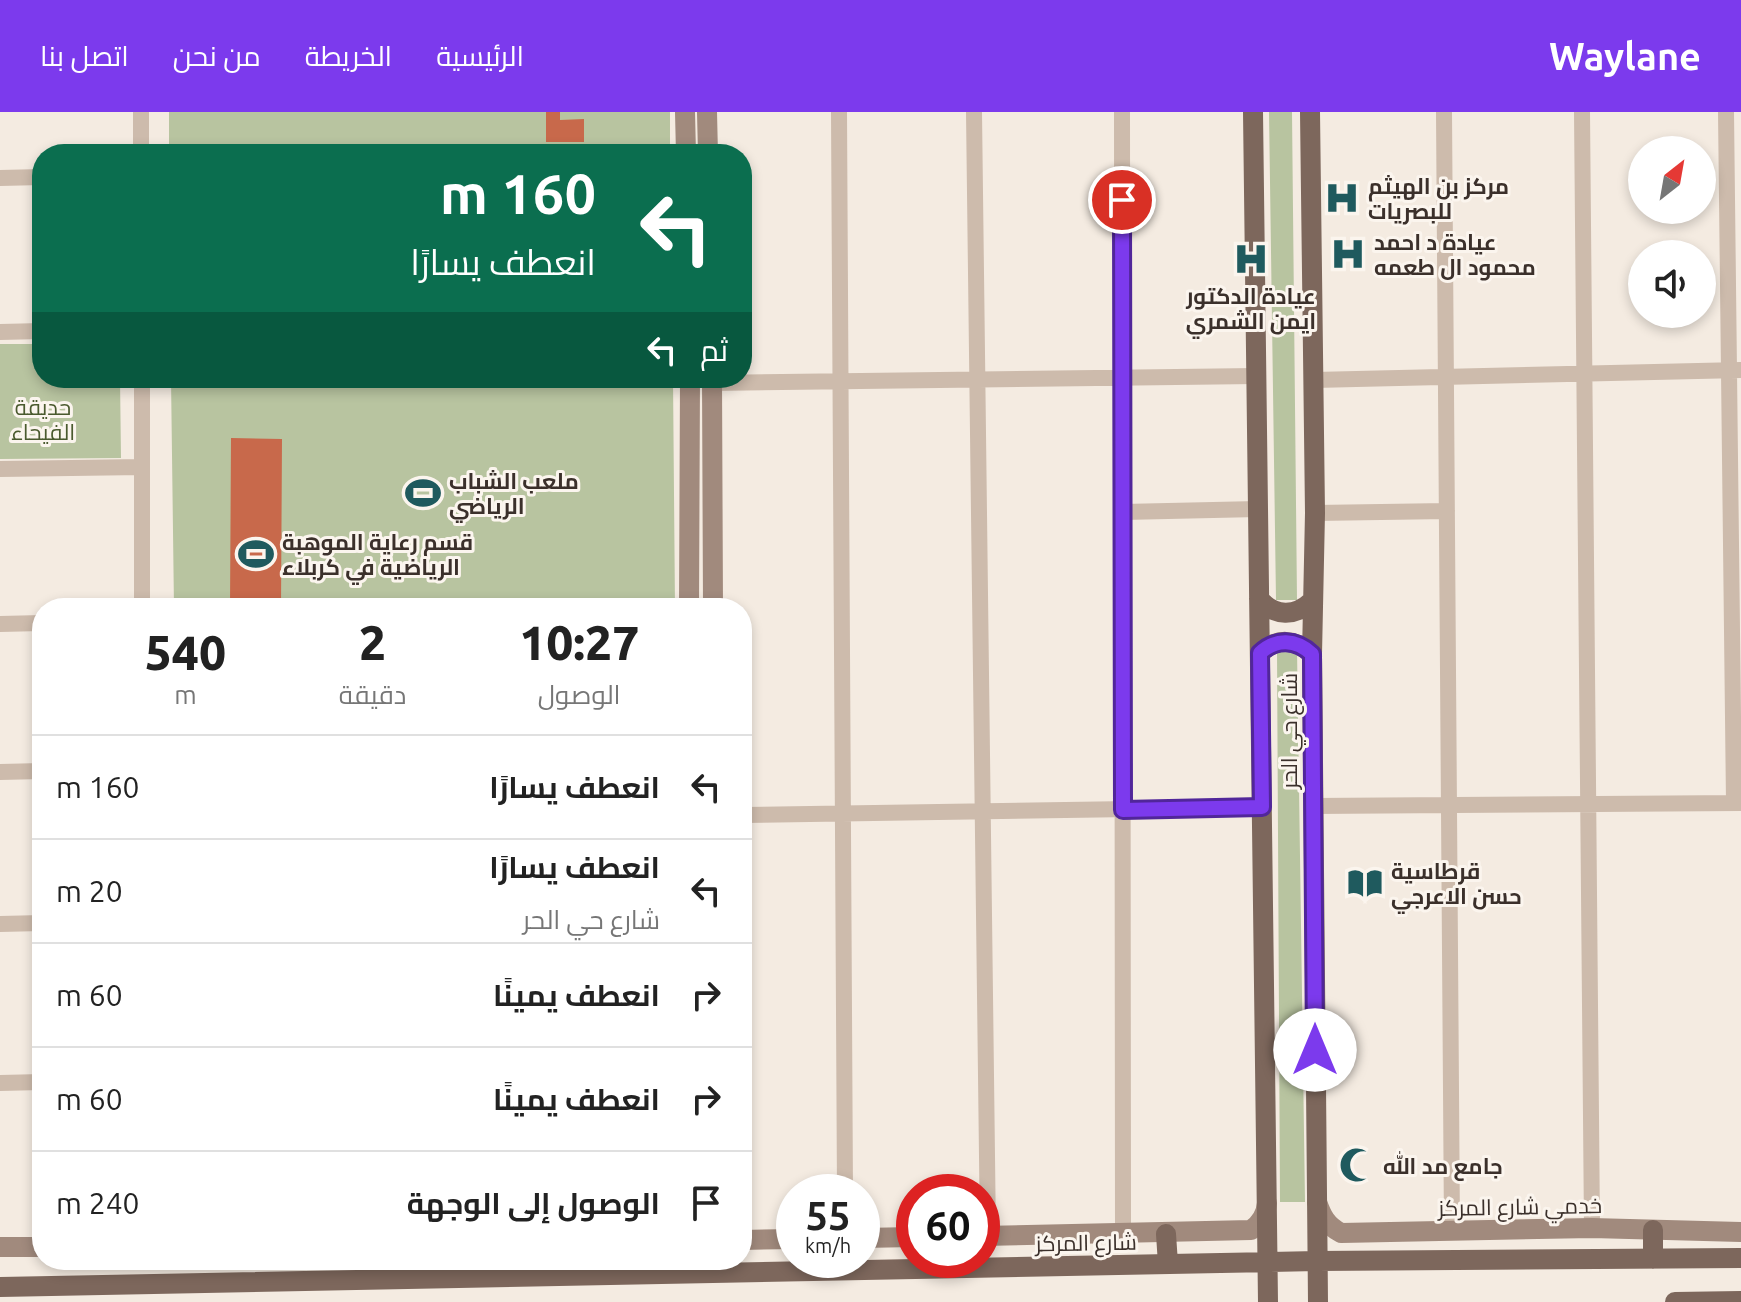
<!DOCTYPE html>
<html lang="ar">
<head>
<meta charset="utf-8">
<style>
	body { margin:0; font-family:Ubuntu,Cairo,sans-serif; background:#f6f6f6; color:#222; direction:rtl; height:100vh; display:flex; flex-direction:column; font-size:30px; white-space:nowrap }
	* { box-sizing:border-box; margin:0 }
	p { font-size:26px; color:#767676 }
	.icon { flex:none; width:44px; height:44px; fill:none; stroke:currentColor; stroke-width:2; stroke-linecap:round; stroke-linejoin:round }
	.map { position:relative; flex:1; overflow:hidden; direction:ltr }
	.drawer { position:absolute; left:32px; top:486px; width:720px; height:672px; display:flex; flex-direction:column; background:#fff; border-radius:32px; box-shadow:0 4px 12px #0003; direction:rtl }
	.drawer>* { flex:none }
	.hud { position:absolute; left:32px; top:32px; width:720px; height:244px; border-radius:32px; box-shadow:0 4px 12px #0003; direction:rtl; background:#0b6e4f; color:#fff; overflow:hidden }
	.needle { width:52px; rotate:31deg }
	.buttons { position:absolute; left:1628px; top:24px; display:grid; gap:16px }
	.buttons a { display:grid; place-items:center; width:88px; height:88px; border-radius:50%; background:#fff; box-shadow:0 4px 12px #0003; font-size:40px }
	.speed { position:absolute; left:776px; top:1062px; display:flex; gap:16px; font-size:40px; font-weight:700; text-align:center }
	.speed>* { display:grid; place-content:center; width:104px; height:104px; border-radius:50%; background:#fff; box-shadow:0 4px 12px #0003; line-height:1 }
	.speed small { font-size:20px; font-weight:400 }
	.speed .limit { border:12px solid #d22; background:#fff; color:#111 }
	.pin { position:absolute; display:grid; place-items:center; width:68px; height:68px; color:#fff; margin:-34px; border:4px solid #fff; border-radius:50%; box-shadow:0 2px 8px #0007 }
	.me { position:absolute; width:88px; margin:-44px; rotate:0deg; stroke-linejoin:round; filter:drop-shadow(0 0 6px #0008) }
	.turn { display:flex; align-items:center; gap:28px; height:168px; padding:0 24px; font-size:36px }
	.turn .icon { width:104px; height:104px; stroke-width:2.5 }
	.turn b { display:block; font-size:56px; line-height:68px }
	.then { display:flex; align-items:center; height:76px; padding:0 24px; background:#0003; gap:16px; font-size:30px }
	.eta { display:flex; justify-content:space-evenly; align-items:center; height:136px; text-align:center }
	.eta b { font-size:48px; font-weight:800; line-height:56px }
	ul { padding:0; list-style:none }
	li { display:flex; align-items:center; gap:24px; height:104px; padding:0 24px; border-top:2px solid #e0e0e0 }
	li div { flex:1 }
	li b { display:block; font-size:30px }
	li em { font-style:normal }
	header { display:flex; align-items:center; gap:48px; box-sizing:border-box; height:112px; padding:0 40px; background:#7c3aed; color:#fff }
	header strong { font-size:38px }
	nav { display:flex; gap:44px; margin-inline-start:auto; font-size:28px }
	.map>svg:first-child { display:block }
	.green { fill:#b8c4a0 }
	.building { fill:#c8694b }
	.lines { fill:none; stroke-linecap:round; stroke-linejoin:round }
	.street { stroke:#cdbbac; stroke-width:16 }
	.secondary { stroke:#a18a7d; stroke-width:20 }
	.primary { stroke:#7d675c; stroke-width:20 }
	.route-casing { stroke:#51269a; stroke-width:20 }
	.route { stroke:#7c3aed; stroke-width:14 }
	.labels { text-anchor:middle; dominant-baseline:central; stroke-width:6; stroke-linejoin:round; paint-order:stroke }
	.poi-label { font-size:22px; font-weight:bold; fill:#3b302b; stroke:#fbf5ee; text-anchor:start }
	.park-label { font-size:22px; fill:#4a5a2e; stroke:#fbf5ee }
	.street-label { font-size:22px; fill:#3b302b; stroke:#fbf5ee }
</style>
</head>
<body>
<header>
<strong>Waylane</strong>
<nav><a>الرئيسية</a><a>الخريطة</a><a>من نحن</a><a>اتصل بنا</a></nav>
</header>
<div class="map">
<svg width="1741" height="1190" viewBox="0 0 1741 1190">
	<rect width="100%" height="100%" fill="#f4ebe1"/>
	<path class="green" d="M169 0H670V42H169Z
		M1269 0H1292L1297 488H1276Z
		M0 232H42V266H120L121 346 0 347Z
		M171 266H673L675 496H174Z
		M1297 537 1305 1090H1280L1277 538Z"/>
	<path class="building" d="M546 0H560V8L584 7V30H546Z
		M231 326 282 327 281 496H230Z"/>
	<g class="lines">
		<path class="street" d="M839 0 845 1080
			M974 0 988 1124
			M1122 0 1123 1123
			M1444 0 1452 1118
			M1582 0 1592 1116
			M1726 0 1734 691
			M141 42V0
			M0 66 42 65
			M0 220 42 219
			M142 266V496
			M1314 268 1741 258
			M712 271 1256 264
			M0 357 142 355
			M1123 400 1258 397
			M1315 401 1447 399
			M0 512 42 511
			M0 660 42 659
			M1313 694 1741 691
			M742 703 1262 695
			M0 812 42 811
			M0 971 42 970"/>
		<path class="secondary" d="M685 0 686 42
			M707 0 708 42
			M712 266 713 496
			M689 496 690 266
			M1317 1090C1322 1104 1326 1113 1341 1121L1592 1116 1741 1120
			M982 1124 1251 1118C1261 1111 1266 1103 1267 1091
			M862 1126 914 1125
			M742 1128 794 1127
			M0 1135H42"/>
		<path class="primary" d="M1253 0 1268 1190
			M1310 0 1315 401 1312 542 1318 1190
			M1259 487C1275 505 1295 505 1312 489
			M1260 541C1276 526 1295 526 1312 542
			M1166 1122 1168 1152
			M1653 1147V1118
			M0 1175 1317 1149 1741 1146
			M1675 1190 1741 1189"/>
	</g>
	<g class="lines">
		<g class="route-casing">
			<path id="route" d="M1122 88 1123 698 1262 695 1260 541C1276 526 1296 527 1312 542L1315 938"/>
		</g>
		<use href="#route" class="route"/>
	</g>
	<defs>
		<g id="hospital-bare" transform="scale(2.76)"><path d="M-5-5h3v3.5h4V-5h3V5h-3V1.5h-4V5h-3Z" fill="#1f5a5e" stroke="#fbf5ee" stroke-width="2.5" paint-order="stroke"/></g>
		<g id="stadium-bare" transform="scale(2.76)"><path d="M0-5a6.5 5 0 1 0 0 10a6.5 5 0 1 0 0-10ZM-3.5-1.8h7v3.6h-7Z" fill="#1f5a5e" stroke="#fbf5ee" stroke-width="2.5" paint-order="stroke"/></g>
		<g id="library-bare" transform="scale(2.76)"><path d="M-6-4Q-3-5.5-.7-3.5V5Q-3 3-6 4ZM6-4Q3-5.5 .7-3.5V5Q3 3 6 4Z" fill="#1f5a5e" stroke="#fbf5ee" stroke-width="2.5" paint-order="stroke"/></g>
		<g id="mosque-bare" transform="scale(2.76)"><path d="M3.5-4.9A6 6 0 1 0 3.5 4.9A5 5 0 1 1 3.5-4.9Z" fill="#1f5a5e" stroke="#fbf5ee" stroke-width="2.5" paint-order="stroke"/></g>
	</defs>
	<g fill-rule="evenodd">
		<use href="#hospital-bare" x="1342" y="86"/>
		<use href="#hospital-bare" x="1348" y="142"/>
		<use href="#hospital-bare" x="1251" y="147"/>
		<use href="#stadium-bare" x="423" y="381"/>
		<use href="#stadium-bare" x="256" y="442"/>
		<use href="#library-bare" x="1365" y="771"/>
		<use href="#mosque-bare" x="1357" y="1053"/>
	</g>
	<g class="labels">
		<g class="poi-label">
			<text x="1368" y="73">مركز بن الهيثم<tspan x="1368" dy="25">للبصريات</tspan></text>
			<text x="1374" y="129">عيادة د احمد<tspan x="1374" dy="25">محمود ال طعمه</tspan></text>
			<text x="1251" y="183" text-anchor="middle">عيادة الدكتور<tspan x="1251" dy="25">ايمن الشمري</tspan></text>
			<text x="449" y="368">ملعب الشباب<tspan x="449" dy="25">الرياضي</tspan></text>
			<text x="282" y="429">قسم رعاية الموهبة<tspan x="282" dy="25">الرياضية في كربلاء</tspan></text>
			<text x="1391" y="758">قرطاسية<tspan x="1391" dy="25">حسن الاعرجي</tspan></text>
			<text x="1383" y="1053">جامع مد الله</text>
		</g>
		<g class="park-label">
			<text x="43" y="294">حديقة<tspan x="43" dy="25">الفيحاء</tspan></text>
		</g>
		<g class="street-label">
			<text transform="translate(1288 619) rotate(-90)">شارع حي الحر</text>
			<text transform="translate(1520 1094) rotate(-1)">خدمي شارع المركز</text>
			<text transform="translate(1086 1130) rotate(-1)">شارع المركز</text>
		</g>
	</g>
</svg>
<div class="buttons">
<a><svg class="needle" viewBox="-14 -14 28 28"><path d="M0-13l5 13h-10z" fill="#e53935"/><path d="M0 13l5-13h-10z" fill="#767676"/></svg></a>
<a><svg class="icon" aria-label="sound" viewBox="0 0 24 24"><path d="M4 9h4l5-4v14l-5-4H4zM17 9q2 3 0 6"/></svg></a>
</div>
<div class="speed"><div>55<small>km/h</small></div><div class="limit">60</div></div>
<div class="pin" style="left:1122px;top:88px;background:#d93025"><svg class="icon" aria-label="arrive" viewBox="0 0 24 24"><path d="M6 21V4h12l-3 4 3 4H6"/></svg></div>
<svg class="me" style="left:1315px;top:938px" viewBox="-20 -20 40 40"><circle r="19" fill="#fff"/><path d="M0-13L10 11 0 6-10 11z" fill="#7c3aed"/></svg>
<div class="hud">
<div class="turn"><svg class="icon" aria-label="left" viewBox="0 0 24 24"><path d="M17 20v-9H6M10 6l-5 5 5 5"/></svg><div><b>160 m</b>انعطف يسارًا</div></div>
<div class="then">ثم<svg class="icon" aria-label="left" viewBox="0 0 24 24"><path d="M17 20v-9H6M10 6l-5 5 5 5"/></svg></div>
</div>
<section class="drawer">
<div class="eta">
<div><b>10:27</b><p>الوصول</p></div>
<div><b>2</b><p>دقيقة</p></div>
<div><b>540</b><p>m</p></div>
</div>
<ul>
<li><svg class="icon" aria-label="left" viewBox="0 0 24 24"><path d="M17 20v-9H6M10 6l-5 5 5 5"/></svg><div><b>انعطف يسارًا</b></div><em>160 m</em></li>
<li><svg class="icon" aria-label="left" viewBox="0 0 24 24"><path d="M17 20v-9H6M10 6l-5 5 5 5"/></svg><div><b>انعطف يسارًا</b><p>شارع حي الحر</p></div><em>20 m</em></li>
<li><svg class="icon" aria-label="right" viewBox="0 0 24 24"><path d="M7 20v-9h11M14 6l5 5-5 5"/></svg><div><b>انعطف يمينًا</b></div><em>60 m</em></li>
<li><svg class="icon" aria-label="right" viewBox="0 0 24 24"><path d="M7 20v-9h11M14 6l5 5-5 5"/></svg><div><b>انعطف يمينًا</b></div><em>60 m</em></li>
<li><svg class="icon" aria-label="arrive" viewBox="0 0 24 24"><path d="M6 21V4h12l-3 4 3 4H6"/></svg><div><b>الوصول إلى الوجهة</b></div><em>240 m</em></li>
</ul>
</section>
</div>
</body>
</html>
